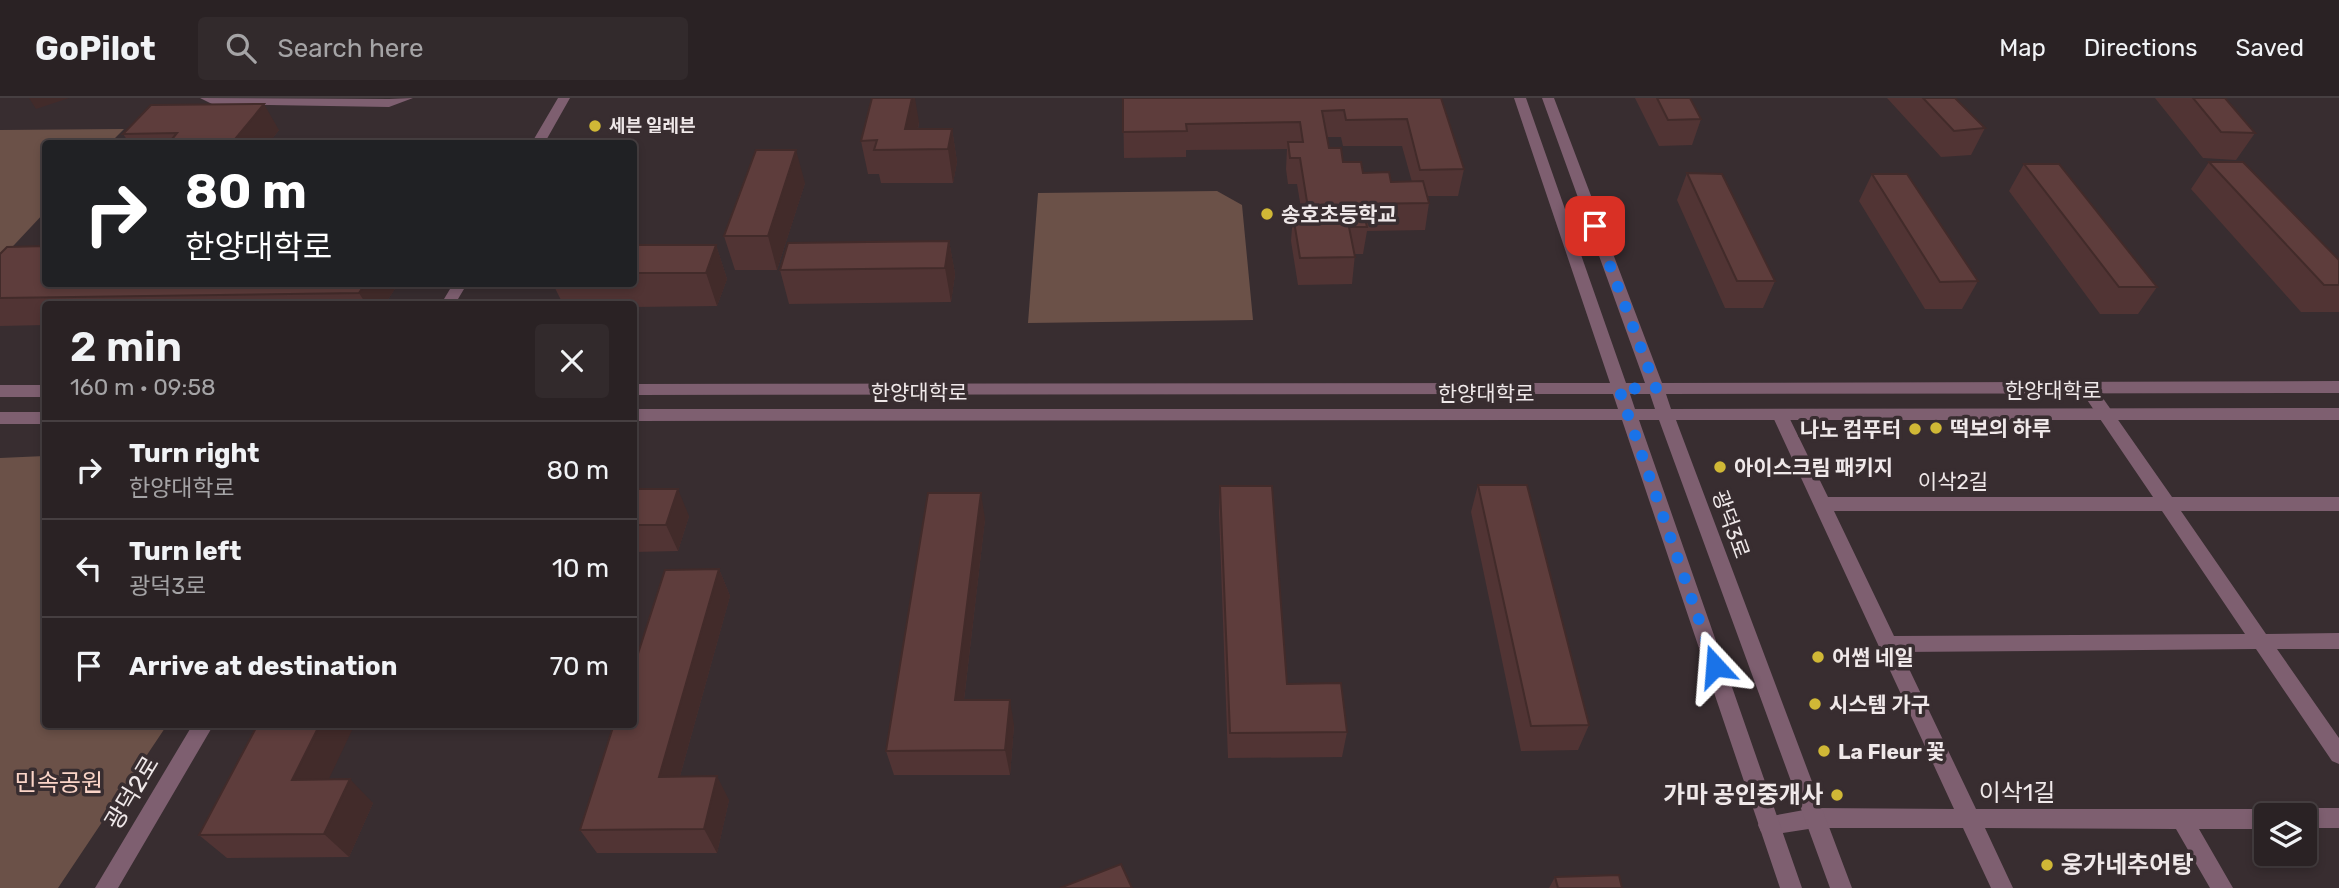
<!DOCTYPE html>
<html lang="en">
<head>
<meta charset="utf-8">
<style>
	body { margin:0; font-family:Rubik,"Noto Sans KR",sans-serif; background:#322a2c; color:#f1f3f6; height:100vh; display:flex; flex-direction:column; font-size:26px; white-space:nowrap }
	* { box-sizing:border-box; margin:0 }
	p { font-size:23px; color:#a5a4a6 }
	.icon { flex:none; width:38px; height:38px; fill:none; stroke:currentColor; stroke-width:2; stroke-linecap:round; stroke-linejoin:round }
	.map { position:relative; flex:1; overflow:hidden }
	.details { position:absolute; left:42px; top:203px; width:595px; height:427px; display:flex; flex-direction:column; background:#2a2224; border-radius:7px; box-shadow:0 4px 10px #0003,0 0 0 2px #463f41 }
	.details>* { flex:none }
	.hud { position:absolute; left:42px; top:42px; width:595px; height:147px; border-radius:7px; box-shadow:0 4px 10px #0003,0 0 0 2px #463f41; background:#202124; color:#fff; overflow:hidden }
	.controls { position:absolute; left:2254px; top:705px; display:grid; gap:14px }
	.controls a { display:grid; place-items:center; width:63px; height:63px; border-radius:7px; background:#2a2224; box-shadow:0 4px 10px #0003,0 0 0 2px #463f41; font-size:35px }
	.pin { position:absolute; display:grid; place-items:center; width:60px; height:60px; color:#fff; margin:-30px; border-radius:14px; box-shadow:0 4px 10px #0006 }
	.me { position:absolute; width:77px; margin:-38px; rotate:341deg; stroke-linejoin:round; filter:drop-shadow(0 0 5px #0008) }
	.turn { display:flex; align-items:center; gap:24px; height:147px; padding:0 28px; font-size:32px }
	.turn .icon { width:91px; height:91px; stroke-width:2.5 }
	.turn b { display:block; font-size:49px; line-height:60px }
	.round { display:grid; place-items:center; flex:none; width:74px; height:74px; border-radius:7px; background:#322a2c }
	.summary { display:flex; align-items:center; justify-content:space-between; height:119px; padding:0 28px }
	h1 { font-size:42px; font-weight:600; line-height:52px }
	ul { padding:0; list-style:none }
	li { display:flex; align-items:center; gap:21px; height:98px; padding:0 28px; border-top:2px solid #463f41 }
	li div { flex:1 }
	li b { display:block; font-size:26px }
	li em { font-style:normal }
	header { display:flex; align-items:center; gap:42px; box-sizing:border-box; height:98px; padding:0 35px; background:#2a2224; border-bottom:2px solid #463f41 }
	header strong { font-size:33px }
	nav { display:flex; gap:38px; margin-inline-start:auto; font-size:24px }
	.search { width:490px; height:63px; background:#322a2c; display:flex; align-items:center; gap:18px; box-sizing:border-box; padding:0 24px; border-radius:7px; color:#a5a4a6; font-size:26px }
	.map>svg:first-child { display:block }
	.green { fill:#6b5148 }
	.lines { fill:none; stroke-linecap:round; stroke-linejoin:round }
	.minor { fill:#7e5f70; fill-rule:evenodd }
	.tertiary { fill:#7e5f70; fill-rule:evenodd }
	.wall { fill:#513434; fill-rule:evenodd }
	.shaded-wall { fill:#422b2a }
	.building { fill:#5e3d3c; stroke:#422b2a; stroke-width:2 }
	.route { stroke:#1a73e8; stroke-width:12; stroke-dasharray:0 21.6 }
	.poi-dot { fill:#d0b836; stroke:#382d30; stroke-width:2.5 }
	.labels { text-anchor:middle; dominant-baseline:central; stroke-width:7; stroke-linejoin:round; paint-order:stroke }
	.far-poi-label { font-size:18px; font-weight:bold; fill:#efe8e9; stroke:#382d30; text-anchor:start }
	.poi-label { font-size:21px; font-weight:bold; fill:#efe8e9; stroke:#382d30; text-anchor:start }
	.street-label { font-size:21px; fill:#efe8e9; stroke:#382d30 }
	.near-park-label { font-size:24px; fill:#fbd5c8; stroke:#382d30 }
	.near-street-label { font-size:24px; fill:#efe8e9; stroke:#382d30 }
	.near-poi-label { font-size:24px; font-weight:bold; fill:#efe8e9; stroke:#382d30; text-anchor:end }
</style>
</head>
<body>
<header>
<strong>GoPilot</strong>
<div class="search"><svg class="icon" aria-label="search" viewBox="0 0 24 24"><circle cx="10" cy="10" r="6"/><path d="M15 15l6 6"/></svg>Search here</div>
<nav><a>Map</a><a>Directions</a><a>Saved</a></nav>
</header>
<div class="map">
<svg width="2339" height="790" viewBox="0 0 2339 790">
	<rect width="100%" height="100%" fill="#382d30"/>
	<path class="green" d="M124 31 110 45 46 46 45 114 0 162V32Z
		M1217 93 1242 107 1253 222 1028 225 1038 95Z
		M45 358 46 626 167 627 58 790H0V360Z"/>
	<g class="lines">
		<path class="minor" d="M200 0 389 1 413 0 389 9 212 6Z
			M2087 284 2093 286 2172 399H2339V413H2181L2266 536 2339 535V551H2277L2339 640V666L2332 663 2256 551 1901 554 1976 711H2266L2275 718H2266V731H2199L2233 790H2210L2176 731 1985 730 2013 790H1991L1963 730H1815L1769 737 1761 734 1758 727 1761 720 1815 710 1954 711 1772 317 1774 313H1786L1828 399H2153L2079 290ZM1834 413H2162L2245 536 1894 538Z
			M2305 710H2339V730H2305V718H2295L2297 713Z"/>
		<path class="tertiary" d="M558 0H570L544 46H531Z
			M1514 0H1526L1626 285H1645L1542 0H1554L1662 285 2339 283V295L1666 296 1671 311 2339 310V322H1676L1852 790H1830L1659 322H1639L1802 790H1780L1622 322 634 323V311H1618L1613 296 634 297V286L1610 285ZM1630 296H1650L1655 311H1635Z
			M453 186H467L455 206H441Z
			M0 287H46V299H0Z
			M0 314H46V326H0Z
			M193 626H214L118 790H95Z"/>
	</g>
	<path class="wall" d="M1123 0H1441L1464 71 1458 98H1428L1429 105 1425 132 1367 133 1363 156H1355L1352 186 1298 187 1291 143 1293 117 1302 116 1297 86H1288L1286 71 1287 51 1186 52V59L1124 60ZM1327 39H1341L1343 48H1402L1412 84H1391L1363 75 1343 64 1329 50Z
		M1635 0H1690L1701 21 1692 47 1659 48Z
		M1887 0H1955L1985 30 1971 57 1941 59Z
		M2155 0H2225L2255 35 2236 62 2203 60Z
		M919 24 918 31H952L957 64 953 85H881L879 76H868L861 43Z
		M279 32 268 46H130L123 36Z
		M2209 64 2339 162V214H2301L2191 91Z
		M2024 66 2157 189 2138 216H2100L2009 93Z
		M1687 75 1775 183 1763 210H1725L1677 102Z
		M1872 76 1978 183 1962 211H1925L1859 103Z
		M805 85 777 172H735L724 138Z
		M949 143 955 176 951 204 789 206 780 172Z
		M634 147H716L727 181 717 208 634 209V206H563L553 186H634Z
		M0 156 46 186H398L385 206H46V227L0 228Z
		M1478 387 1589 627 1578 652 1521 653 1471 414Z
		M1220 388 1287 586 1347 634 1342 659 1228 660 1219 415Z
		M634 391 689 418 678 453 634 454Z
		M985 421 964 602 1014 627 1010 677H894L886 653Z
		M719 471 730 498 680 678 729 702 717 755H597L580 732Z
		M328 681 373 705 349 759 227 760 199 737Z
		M1555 779 1622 790H1549Z"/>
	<path class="shaded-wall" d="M29 0H69L36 11Z
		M912 0H915L919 24 913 52 905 31Z
		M264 6 279 32 268 46H231Z
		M952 31 957 64 953 85 948 51Z
		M796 52 805 85 777 172 768 138Z
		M949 143 955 176 951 204 945 170Z
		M716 147 727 181 717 208 706 175Z
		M365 186H398L385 206H366L359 195Z
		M678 391 689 418 678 453 666 427Z
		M981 395 985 421 961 627 955 602Z
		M719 471 730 498 673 703 659 679Z
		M1010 602 1014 627 1010 677 1005 652Z
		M320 626H355L317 706 292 682Z
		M717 678 729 702 717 755 704 731Z
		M350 681 373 705 349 759 324 736Z"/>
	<path class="building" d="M872 0H912L905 31H952L948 51 874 52 877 42 861 43Z
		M1123 0H1441L1464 71 1420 72 1407 21 1346 22 1344 12 1322 13 1329 50H1341L1343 64H1361L1363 75 1389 74 1391 84 1423 83 1429 105 1362 106 1367 129H1349L1355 159 1300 160 1293 117 1309 116 1300 60H1290L1288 44H1303L1300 24 1186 26 1187 33 1123 34Z
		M1657 0H1690L1701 21 1668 22Z
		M1923 0H1955L1985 30 1954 33Z
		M2193 0H2225L2255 35 2221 34Z
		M264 6 231 46H168L177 35 123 36 151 7Z
		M614 41 612 46H573L575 42Z
		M756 52H796L768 138H724Z
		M2209 64H2243L2339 162V187H2324Z
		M2024 66H2059L2157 189H2119Z
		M1687 75 1722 76 1775 183H1737Z
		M1872 76H1907L1978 183 1940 184Z
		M949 143 945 170 780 172 788 145Z
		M634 147H716L706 175H634Z
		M46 148V186H365L359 195 0 200V156L7 149Z
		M1478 387H1527L1589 627 1531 628Z
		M1220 388H1272L1287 586 1341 585 1347 634 1230 635Z
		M634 391H678L666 427H634Z
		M928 395H981L955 602H1010L1005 652 886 653Z
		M719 471 659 679 717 678 704 731 580 732 614 626H634V568L665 472Z
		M258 626H320L292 682 350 681 324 736 199 737Z
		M1121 766 1132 790H1060Z
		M1619 777 1622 790H1558L1555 779Z"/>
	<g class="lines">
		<path class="route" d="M1595 128 1656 290 1619 291 1715 568"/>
	</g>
	<g class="poi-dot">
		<circle cx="595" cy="28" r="7"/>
		<circle cx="1267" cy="116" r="7"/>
		<circle cx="1936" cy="330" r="7"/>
		<circle cx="1915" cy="331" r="7"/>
		<circle cx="1720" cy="369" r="7"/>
		<circle cx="1818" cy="559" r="7"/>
		<circle cx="1815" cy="606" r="7"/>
		<circle cx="1824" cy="653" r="7"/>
		<circle cx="1837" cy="697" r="7"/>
		<circle cx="2047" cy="767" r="7"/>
	</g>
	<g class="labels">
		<g class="far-poi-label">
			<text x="609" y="28">세븐 일레븐</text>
		</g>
		<g class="poi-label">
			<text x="1281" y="116">송호초등학교</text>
			<text x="1950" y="330">떡보의 하루</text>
			<text x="1901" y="331" text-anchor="end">나노 컴푸터</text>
			<text x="1734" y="369">아이스크림 패키지</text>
			<text x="1832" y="559">어썸 네일</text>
			<text x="1829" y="606">시스템 가구</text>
			<text x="1838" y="653">La Fleur 꽃</text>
		</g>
		<g class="street-label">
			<text x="2053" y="292">한양대학로</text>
			<text x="919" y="294">한양대학로</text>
			<text x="1486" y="295">한양대학로</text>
			<text x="1953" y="383">이삭2길</text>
			<text transform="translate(1731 426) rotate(70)">광덕3로</text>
		</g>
		<g class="near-park-label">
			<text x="59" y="685">민속공원</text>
		</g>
		<g class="near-street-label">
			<text transform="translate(132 695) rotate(-59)">광덕2로</text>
			<text x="2017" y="695">이삭1길</text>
		</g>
		<g class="near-poi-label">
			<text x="1823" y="697">가마 공인중개사</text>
			<text x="2061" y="767" text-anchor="start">웅가네추어탕</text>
		</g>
	</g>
</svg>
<div class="controls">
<a><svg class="icon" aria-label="layers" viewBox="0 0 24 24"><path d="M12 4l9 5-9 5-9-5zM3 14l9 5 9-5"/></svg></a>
</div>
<div class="pin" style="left:1595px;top:128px;background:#d93025"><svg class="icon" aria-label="arrive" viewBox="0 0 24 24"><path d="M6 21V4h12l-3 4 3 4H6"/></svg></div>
<svg class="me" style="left:1715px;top:568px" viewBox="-20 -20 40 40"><path d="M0-17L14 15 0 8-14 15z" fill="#1a73e8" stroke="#fff" stroke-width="4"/></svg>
<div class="hud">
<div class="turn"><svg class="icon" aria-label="right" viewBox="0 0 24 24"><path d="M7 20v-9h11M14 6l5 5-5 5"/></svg><div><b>80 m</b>한양대학로</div></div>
</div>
<section class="details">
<div class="summary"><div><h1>2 min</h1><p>160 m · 09:58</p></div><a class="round"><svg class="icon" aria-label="close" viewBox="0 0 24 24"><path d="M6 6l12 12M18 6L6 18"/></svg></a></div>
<ul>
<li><svg class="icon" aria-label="right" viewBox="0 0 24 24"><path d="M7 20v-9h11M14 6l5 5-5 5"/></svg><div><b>Turn right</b><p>한양대학로</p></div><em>80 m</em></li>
<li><svg class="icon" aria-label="left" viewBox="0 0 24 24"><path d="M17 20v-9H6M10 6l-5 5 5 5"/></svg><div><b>Turn left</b><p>광덕3로</p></div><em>10 m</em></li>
<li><svg class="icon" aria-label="arrive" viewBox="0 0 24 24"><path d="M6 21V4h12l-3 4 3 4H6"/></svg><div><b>Arrive at destination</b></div><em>70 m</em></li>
</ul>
</section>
</div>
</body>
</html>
